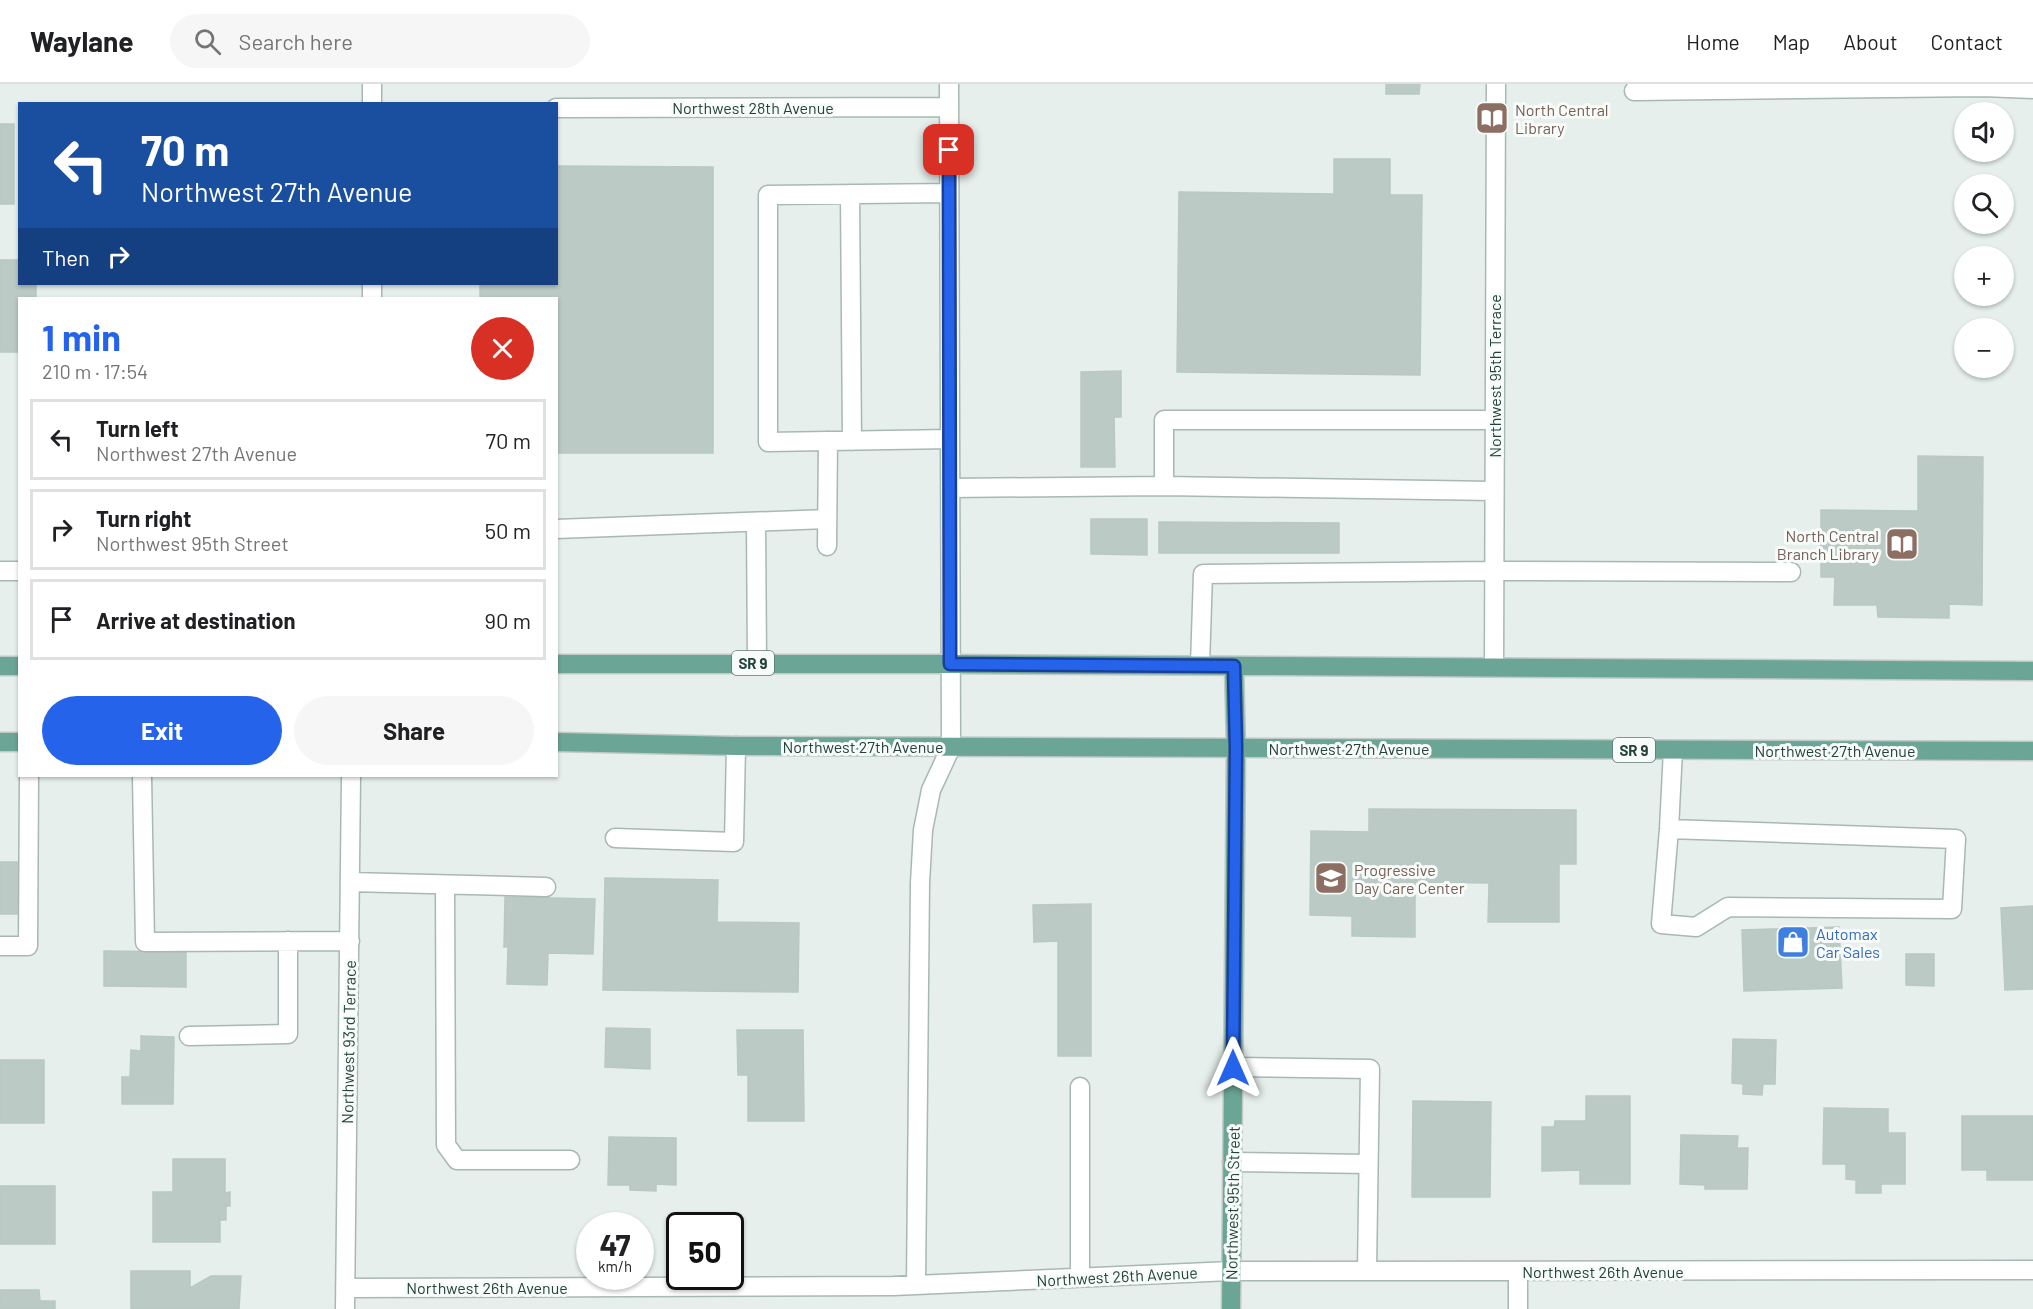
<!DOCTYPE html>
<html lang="en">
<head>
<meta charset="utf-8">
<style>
	body { margin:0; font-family:Barlow,sans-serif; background:#f6f6f6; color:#202124; height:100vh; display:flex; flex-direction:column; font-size:22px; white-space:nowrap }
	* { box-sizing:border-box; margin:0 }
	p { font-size:20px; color:#757577 }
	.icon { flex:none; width:33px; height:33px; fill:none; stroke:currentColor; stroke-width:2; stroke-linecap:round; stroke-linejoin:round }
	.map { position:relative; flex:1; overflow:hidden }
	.sheet { position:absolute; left:18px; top:213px; width:540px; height:480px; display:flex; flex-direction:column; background:#fff; border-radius:0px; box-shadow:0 2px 4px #0004 }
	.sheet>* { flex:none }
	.guide { position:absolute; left:18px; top:18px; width:540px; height:183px; border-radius:0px; box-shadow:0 2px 4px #0004; background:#1a4fa0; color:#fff; overflow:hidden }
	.controls { position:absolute; left:1954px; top:18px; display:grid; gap:12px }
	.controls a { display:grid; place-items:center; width:60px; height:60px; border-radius:50%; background:#fff; box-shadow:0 2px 4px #0004; font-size:30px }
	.speed { position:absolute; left:576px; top:1128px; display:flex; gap:12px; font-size:30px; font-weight:700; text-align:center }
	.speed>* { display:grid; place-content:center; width:78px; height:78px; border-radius:50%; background:#fff; box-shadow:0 2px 4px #0004; line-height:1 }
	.speed small { font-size:15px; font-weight:400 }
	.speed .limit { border:3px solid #111; border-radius:9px; background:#fff; color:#111 }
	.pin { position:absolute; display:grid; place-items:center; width:51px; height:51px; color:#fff; margin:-26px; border-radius:12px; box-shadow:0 3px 9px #0006 }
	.me { position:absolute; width:66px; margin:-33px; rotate:0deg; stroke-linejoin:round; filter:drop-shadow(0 0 4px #0008) }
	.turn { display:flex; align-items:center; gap:21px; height:126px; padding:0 24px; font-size:27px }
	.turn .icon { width:78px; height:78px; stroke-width:2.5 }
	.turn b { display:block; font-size:42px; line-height:51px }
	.then { display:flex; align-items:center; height:57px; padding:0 24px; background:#0003; gap:12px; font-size:22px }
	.round { display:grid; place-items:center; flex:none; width:63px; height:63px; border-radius:32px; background:#f6f6f6 }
	.overview { display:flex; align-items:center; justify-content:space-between; height:102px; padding:0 24px }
	h1 { font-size:36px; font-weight:700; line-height:45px; color:#2563eb }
	.cta { display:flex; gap:12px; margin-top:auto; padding:12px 24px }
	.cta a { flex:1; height:69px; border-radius:36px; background:#2563eb; color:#fff; font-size:24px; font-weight:700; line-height:69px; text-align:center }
	.cta a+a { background:#f6f6f6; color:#202124 }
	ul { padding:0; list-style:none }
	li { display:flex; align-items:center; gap:18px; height:81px; margin:0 12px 9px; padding:0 12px; border:3px solid #e0e0e0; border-radius:0px }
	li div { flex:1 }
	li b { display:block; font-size:22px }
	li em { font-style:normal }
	header { display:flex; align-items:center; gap:36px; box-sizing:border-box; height:84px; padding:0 30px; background:#fff; border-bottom:2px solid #e0e0e0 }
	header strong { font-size:28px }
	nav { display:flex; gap:33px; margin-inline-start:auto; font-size:21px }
	.search { width:420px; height:54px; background:#f6f6f6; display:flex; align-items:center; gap:15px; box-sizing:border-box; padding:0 21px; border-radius:33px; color:#757577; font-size:22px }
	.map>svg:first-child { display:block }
	.building { fill:#bbcac4; stroke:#b8c9c2; stroke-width:1.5 }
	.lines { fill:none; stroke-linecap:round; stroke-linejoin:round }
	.minor-casing { stroke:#a8b8b2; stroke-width:21 }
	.major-casing { stroke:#c2cac8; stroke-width:21 }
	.minor { stroke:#fff; stroke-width:18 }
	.major { stroke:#6aa596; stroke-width:18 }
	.route-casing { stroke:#184099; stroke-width:15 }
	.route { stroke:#2563eb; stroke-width:10 }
	.labels { text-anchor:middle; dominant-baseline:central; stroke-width:6; stroke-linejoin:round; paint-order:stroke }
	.shield { fill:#f7fbf9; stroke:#637a73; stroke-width:1.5 }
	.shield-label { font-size:15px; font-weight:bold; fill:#24423a }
	.street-label { font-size:16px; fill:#24423a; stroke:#f7fbf9 }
	.education-label { font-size:16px; fill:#785e54; stroke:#f7fbf9; text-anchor:start }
	.shop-label { font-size:16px; fill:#366cbe; stroke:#f7fbf9; text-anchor:start }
</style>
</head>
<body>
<header>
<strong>Waylane</strong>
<div class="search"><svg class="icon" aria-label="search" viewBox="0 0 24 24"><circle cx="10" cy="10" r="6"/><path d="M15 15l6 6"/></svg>Search here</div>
<nav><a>Home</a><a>Map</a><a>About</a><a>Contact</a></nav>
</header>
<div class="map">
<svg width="2033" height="1225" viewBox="0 0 2033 1225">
	<rect width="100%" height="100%" fill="#e6efeb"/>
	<path class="building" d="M1386 0H1420L1419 10H1386Z
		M0 40H14V120H0Z
		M1334 75H1390V111H1422L1420 291 1177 288 1179 108 1334 110Z
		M556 82 713 83V369H556V214H480V200H556Z
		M0 176H20V200H36V214H20V268H0Z
		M1121 287V333H1114L1115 383H1081V288Z
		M1918 372 1983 373 1982 521 1949 520V534L1878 533 1877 521H1834L1835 493H1821V426L1918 427Z
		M1091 435H1147V471L1091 470Z
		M1159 438 1339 439V469H1159Z
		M1369 725 1576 726V780H1559V838H1488L1489 799 1415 798V853L1352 852V832L1310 831 1311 747 1369 748Z
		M0 778H28V830H0Z
		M605 794 718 796 717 838 799 839 798 908 603 906Z
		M505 813 595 815 593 870 548 869 547 901 507 900 508 863H504Z
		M1091 820V972H1058V857L1034 858 1033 821Z
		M2033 822V905L2005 906 2001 824Z
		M1839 843 1842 904 1744 907 1742 846Z
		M104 867 186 868V903L104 902Z
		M1906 870H1934V902L1906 901Z
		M606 944 650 945V985L605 983Z
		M737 946H803L804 1037H748V991H738Z
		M141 952 174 953 173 1020H122V993H130L131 966 141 967Z
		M1733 955 1776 956 1775 1000H1763L1762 1011 1743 1010V1000L1732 999Z
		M0 976H44V1039H0Z
		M1586 1012H1630V1100H1580V1086L1542 1087V1043H1554L1555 1037H1586Z
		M1413 1017 1491 1018 1490 1113H1412Z
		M1824 1024 1888 1025V1049H1905V1100H1881V1109H1856V1096L1846 1095V1080H1823Z
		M1962 1032H2033V1096H1987V1086H1962Z
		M1681 1051 1738 1052 1737 1064H1748L1747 1105H1705V1101L1680 1100Z
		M609 1053 676 1054V1101L656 1100V1107L630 1106V1101H608Z
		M173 1075H225V1109L230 1108V1122H226V1136H220V1158H153V1108H173Z
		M0 1102H55V1160H0Z
		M131 1187H190V1204L211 1192H241L239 1225H131Z
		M0 1206H39L40 1217H55V1225H0Z"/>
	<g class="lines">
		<g class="minor-casing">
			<path id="minor" d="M1634 7 1983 3 2033 5
				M372 20V0
				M556 24 949 23
				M949 109 768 111V358L950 355
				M850 110 852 357
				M372 214V200
				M950 404 1164 402
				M1494 407 1164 402V336H1494
				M756 438 757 579
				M556 445 827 435
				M827 462 828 357
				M0 487H20
				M1200 581 1203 490 1494 487 1791 488
				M1494 583 1496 0
				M142 692 145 858 350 857
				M1669 745 1956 755 1952 825 1728 823 1696 843 1661 840 1669 745 1673 666
				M615 754 734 758 736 662
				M350 798 546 803
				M445 801 446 1061 457 1076H570
				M0 862H28L29 692
				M189 952 288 950V857
				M1233 983 1370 985 1367 1186
				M1232 1078 1368 1080
				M1080 1193V1003
				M916 1201 920 799 923 746 931 706 951 663 949 0
				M345 1204 893 1202 1231 1187 2033 1186
				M345 1225 351 692
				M1518 1225V1187"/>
		</g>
		<g class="major-casing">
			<path id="major" d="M556 580H950L2033 587
				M0 582H20
				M0 658H20
				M556 658 736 662 2033 667
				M1231 1225 1236 664 1234 582"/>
		</g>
		<use href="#minor" class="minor"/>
		<use href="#major" class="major"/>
	</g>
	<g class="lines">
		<g class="route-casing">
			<path id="route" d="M949 66 950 580 1234 582 1236 664 1233 984"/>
		</g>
		<use href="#route" class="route"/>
	</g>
	<defs>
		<g id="library-square" transform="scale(1.725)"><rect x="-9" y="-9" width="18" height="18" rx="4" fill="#8d6e63" stroke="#f7fbf9"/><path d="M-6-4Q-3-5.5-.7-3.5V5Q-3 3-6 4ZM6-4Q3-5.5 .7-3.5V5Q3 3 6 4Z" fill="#fff"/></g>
		<g id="school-square" transform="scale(1.725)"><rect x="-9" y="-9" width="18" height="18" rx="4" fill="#8d6e63" stroke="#f7fbf9"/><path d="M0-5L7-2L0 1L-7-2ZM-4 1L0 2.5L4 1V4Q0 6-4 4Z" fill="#fff"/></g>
		<g id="shop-square" transform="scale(1.725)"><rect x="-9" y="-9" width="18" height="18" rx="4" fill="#3f7fe0" stroke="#f7fbf9"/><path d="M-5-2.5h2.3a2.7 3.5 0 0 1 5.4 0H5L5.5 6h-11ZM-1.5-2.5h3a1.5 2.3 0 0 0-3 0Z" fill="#fff"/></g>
	</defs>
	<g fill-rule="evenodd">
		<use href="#library-square" x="1492" y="34"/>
		<use href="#library-square" x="1902" y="460"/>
		<use href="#school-square" x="1331" y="794"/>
		<use href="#shop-square" x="1793" y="858"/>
	</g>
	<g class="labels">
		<g class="shield">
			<rect x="732" y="567" width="42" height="24" rx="4.5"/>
			<rect x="1613" y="654" width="42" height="24" rx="4.5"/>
		</g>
		<g class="shield-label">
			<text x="753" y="579">SR 9</text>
			<text x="1634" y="666">SR 9</text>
		</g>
		<g class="street-label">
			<text x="753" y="23">Northwest 28th Avenue</text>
			<text transform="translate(1494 292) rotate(-90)">Northwest 95th Terrace</text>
			<text x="863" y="662">Northwest 27th Avenue</text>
			<text x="1349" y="664">Northwest 27th Avenue</text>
			<text x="1835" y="666">Northwest 27th Avenue</text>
			<text transform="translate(348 958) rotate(-89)">Northwest 93rd Terrace</text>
			<text transform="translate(1232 1119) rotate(-89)">Northwest 95th Street</text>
			<text x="1603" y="1187">Northwest 26th Avenue</text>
			<text transform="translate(1117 1192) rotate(-3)">Northwest 26th Avenue</text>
			<text x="487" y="1203">Northwest 26th Avenue</text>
		</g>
		<g class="education-label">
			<text x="1515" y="25">North Central<tspan x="1515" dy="18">Library</tspan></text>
			<text x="1879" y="451" text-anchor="end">North Central<tspan x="1879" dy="18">Branch Library</tspan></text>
			<text x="1354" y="785">Progressive<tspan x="1354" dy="18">Day Care Center</tspan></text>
		</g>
		<g class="shop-label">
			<text x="1816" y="849">Automax<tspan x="1816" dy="18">Car Sales</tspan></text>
		</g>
	</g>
</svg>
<div class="controls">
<a><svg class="icon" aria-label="sound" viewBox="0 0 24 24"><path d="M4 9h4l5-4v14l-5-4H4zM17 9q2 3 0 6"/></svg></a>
<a><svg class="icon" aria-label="search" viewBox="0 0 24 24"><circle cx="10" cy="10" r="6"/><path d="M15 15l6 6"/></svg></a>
<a>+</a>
<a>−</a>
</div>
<div class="speed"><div>47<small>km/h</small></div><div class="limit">50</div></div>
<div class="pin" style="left:949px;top:66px;background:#d93025"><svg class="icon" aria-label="arrive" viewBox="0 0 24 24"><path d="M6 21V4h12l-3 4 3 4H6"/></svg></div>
<svg class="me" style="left:1233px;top:984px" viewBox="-20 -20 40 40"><path d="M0-17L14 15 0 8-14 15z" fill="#2563eb" stroke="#fff" stroke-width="4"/></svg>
<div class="guide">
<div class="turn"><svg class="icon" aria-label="left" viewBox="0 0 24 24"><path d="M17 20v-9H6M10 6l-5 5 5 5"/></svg><div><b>70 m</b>Northwest 27th Avenue</div></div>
<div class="then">Then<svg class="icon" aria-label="right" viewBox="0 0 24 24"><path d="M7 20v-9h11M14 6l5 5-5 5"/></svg></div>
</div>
<section class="sheet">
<div class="overview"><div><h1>1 min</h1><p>210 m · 17:54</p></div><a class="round" style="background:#d93025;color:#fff"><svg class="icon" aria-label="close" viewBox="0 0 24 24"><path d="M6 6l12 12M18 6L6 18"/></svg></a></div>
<ul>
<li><svg class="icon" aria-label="left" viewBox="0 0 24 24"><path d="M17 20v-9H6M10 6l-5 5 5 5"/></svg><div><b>Turn left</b><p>Northwest 27th Avenue</p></div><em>70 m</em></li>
<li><svg class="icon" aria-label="right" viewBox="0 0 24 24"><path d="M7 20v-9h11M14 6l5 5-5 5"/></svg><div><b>Turn right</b><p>Northwest 95th Street</p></div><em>50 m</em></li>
<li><svg class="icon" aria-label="arrive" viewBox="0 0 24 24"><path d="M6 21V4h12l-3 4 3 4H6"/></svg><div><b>Arrive at destination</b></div><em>90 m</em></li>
</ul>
<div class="cta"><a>Exit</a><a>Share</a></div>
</section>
</div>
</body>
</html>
